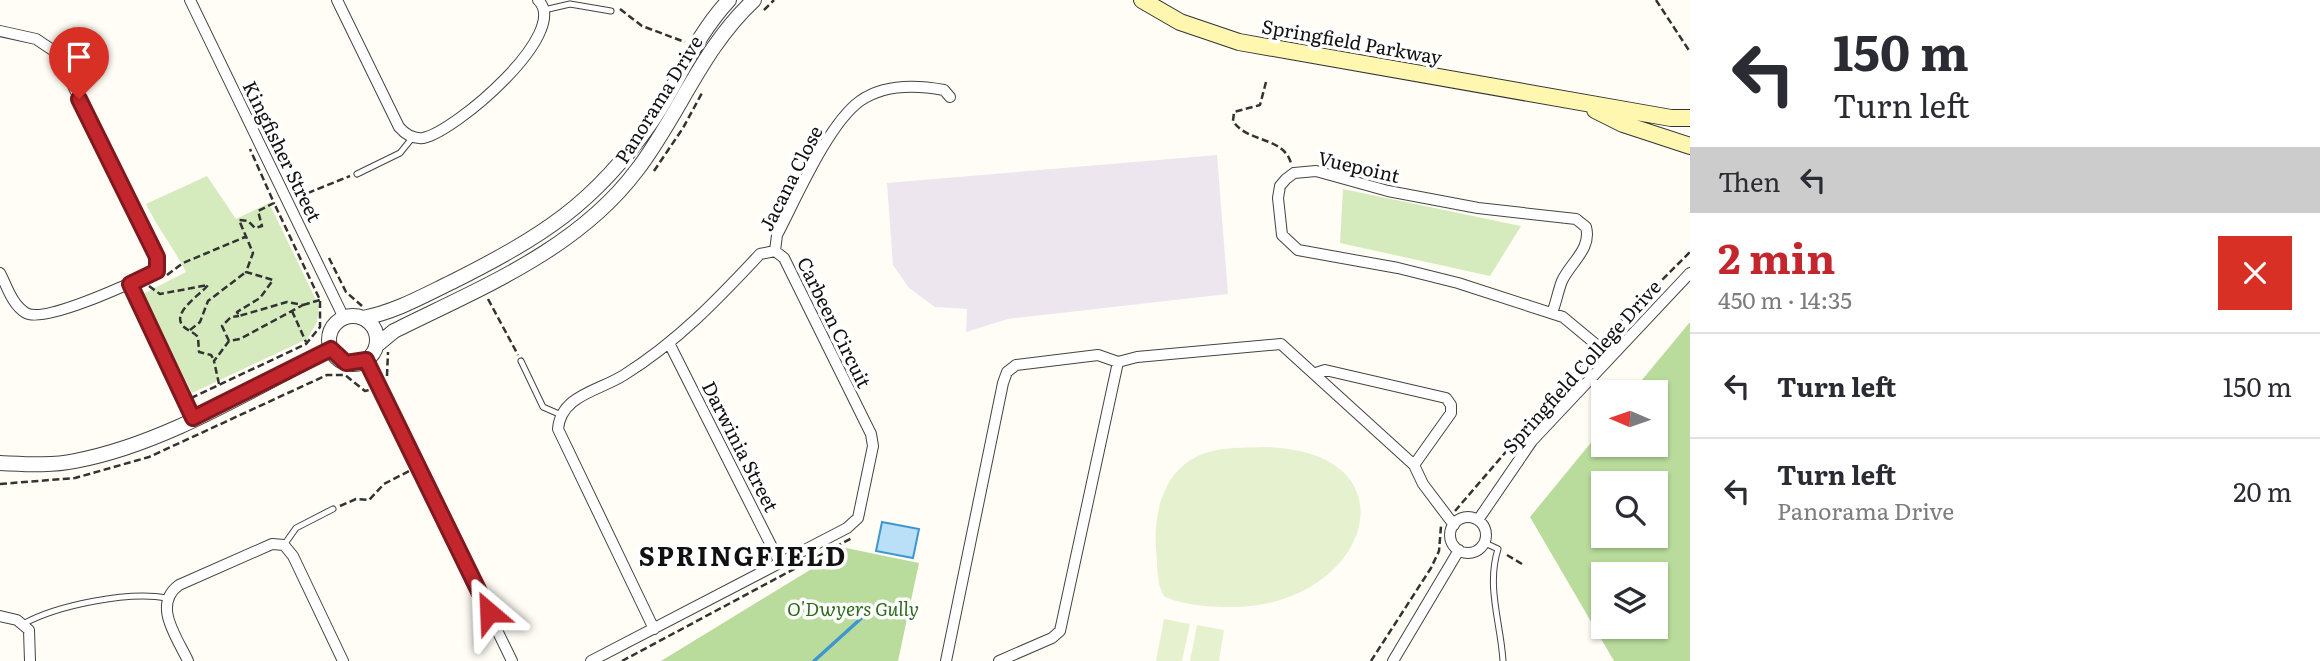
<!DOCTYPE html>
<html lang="en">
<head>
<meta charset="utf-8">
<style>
	body { margin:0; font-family:Literata,serif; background:#f2f2f3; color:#2b2b33; height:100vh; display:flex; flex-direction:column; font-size:26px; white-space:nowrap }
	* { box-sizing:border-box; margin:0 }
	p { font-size:23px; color:#7c7c81 }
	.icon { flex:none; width:38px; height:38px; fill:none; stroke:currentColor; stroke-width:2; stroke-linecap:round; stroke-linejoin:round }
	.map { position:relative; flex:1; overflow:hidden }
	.side { display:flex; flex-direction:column; background:#fff; width:630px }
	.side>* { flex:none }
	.guide { background:#fff; color:#2b2b33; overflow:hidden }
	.needle { width:46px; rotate:272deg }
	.buttons { position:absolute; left:1591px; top:380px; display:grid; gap:14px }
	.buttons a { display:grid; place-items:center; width:77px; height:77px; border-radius:0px; background:#fff; box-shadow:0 2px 5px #0004; font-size:35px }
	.pin { position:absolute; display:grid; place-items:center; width:60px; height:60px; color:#fff; margin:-72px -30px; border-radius:50% 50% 50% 0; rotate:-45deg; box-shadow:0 0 7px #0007 }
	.pin .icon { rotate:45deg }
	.me { position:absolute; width:77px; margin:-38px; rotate:334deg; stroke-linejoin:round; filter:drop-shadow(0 0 5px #0008) }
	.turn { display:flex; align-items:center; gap:24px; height:147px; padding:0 28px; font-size:32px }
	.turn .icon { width:91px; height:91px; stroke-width:2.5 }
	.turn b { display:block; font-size:49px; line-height:60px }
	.then { display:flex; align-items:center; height:66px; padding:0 28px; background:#0003; gap:14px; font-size:26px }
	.round { display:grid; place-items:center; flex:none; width:74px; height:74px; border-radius:0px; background:#f2f2f3 }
	.summary { display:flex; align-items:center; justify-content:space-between; height:119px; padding:0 28px }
	h1 { font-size:42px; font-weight:700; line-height:52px; color:#c4262e }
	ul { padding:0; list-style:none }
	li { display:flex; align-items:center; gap:21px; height:105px; padding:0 28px; border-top:2px solid #e1e1e2 }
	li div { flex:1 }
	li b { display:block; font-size:26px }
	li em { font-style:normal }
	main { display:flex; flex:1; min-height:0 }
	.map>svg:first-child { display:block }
	.industrial { fill:#eee6ef }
	.green { fill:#d5ebbd }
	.forest { fill:#b9dc9c; fill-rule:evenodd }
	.pitch { fill:#e6f2cf }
	.water { fill:#b9e0f7; stroke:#3f96cf; stroke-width:2 }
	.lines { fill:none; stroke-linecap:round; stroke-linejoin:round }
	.stream { stroke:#3f96cf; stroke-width:3.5 }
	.service-casing { stroke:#444; stroke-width:7 }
	.minor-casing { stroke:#444; stroke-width:12 }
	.tertiary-casing { stroke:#444; stroke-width:16 }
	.secondary-casing { stroke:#333; stroke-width:18 }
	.path { stroke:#333; stroke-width:2.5; stroke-dasharray:7 3.5; stroke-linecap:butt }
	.service { stroke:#fff; stroke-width:5 }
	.minor { stroke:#fff; stroke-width:10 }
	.tertiary { stroke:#fff; stroke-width:14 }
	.secondary { stroke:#fff6b0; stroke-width:16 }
	.route-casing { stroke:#7f191e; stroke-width:18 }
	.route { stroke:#c4262e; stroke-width:12 }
	.labels { text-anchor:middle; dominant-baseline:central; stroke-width:7; stroke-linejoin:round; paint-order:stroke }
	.street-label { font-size:19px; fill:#111; stroke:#fff }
	.park-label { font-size:19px; font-style:italic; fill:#2f6b1f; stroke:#fff }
	.district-label { font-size:26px; font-weight:bold; letter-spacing:2px; fill:#111; stroke:#fff }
</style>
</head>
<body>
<main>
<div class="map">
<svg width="1690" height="661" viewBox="0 0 1690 661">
	<rect width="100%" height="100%" fill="#fffdf5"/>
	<path class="industrial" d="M1217 155 1228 294 1008 319 966 332 967 309 935 307 909 288 893 265 887 183Z"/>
	<path class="green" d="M207 176 236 219 269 203 319 306 317 322 307 339 192 393 143 294 186 272C174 248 158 229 146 204Z
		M1343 189 1521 226 1490 276 1340 243Z"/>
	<path class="forest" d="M1690 322V661H1614L1530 517 1603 428V444H1656V392H1632ZM1603 483H1656V536H1603ZM1603 574H1656V626H1603Z
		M846 548 919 563 898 661H661Z"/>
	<path class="pitch" d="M1265 447C1421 450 1370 610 1228 607 1208 607 1184 605 1165 597 1156 585 1158 565 1156 550 1153 506 1167 459 1217 450 1232 447 1249 448 1265 447Z
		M1164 619 1190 624 1182 661H1156Z
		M1197 625 1224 630 1219 661H1190Z"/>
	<path class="water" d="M882 522 919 529 913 558 876 551Z"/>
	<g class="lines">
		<path class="stream" d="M814 661 877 604"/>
		<g class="service-casing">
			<path id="service" d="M544 10 570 4 611 11
				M357 174 400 153 413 137
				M130 284 193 417
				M521 361 543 407 559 414
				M1485 543 1498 549C1486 587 1501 624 1503 661
				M284 545 296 528 333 509
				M23 624C58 605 128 591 167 598"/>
		</g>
		<g class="minor-casing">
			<path id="minor" d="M190 0 344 318
				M337 0 399 127C405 134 413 139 423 138 455 132 572 32 538 0
				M0 31 36 39 57 53 157 257V271C135 281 45 324 26 313 12 305 7 286 0 273
				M775 251 777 235C796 199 828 124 860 101 884 84 917 85 944 90L950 97
				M1552 313C1556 303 1558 291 1562 281 1570 263 1592 249 1586 227L1576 219 1478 208 1388 191 1316 171 1294 173 1286 179 1280 186 1278 198 1282 235 1298 250 1398 268 1458 283 1563 317 1610 356
				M670 345 780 563
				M366 361 512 661
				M1316 373 1325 370 1446 398 1451 405V413L1414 465
				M1450 535a18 18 0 1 1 36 0a18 18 0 1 1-36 0Z
				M1478 520 1532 441 1690 273
				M0 616 17 620 29 630 30 661
				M188 661C177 637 152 605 179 585L272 544 284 545 293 556 343 661
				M591 661 847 528 858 518 873 446 871 434 784 258 775 251 760 254C718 299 677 342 624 375 599 391 561 395 558 429L654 629
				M946 661 1003 383 1007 372 1016 365 1098 355 1118 362 1137 357 1281 344 1414 465 1423 484 1454 525
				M999 661 1052 638 1060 631 1118 362
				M1393 661 1459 550"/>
		</g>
		<g class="tertiary-casing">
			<path id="tertiary" d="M329 340a24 24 0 1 1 48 0a24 24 0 1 1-48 0Z
				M363 318C395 312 423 296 452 282 541 237 594 205 652 121 680 80 693 39 729 0
				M377 345 394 331C480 288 577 250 637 170 679 115 702 48 754 0
				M0 463C25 464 51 466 75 461 165 444 250 390 331 349"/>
		</g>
		<g class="secondary-casing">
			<path id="secondary" d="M1142 0 1180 22 1239 42 1671 118H1690
				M1595 110 1623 124 1690 146"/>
		</g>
		<path class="path" d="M1656 0 1690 52
			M620 9 642 26 685 42
			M764 10 774 0
			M1266 82 1260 105 1234 112 1233 121C1247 143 1283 136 1291 163
			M654 171 683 128 702 93
			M298 197 350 176
			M329 258 346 292 362 306
			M167 275 183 263 245 237
			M149 286 160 294 208 285C202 294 169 313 184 327 188 331 194 332 198 337L199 352 211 355 214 360
			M488 299 518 355
			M303 305 320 300
			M292 311 306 342
			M190 330 200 322 208 301 246 272
			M1603 339 1690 252
			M229 341 222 326 231 317 239 316
			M387 376 388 352
			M219 384 214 361 229 341 240 339 303 305 287 302 239 316 237 312 260 298 273 280 246 272 253 253 239 220 248 221 255 228 262 226 258 211 274 203 250 149
			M191 398 306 344 320 327V300L274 203
			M0 484 75 478 149 457 327 375H345L365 391 369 390
			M340 506 356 499 369 500 384 484 409 471
			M1455 511 1590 354
			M1507 555 1522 564
			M622 661 852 538
			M1371 661 1431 568 1439 551 1441 526"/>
		<use href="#service" class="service"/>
		<use href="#minor" class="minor"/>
		<use href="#tertiary" class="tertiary"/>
		<use href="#secondary" class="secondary"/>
	</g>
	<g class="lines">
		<g class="route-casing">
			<path id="route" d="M79 99 157 257V271L130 284 193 418 331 349 346 363 366 360 489 612"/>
		</g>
		<use href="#route" class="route"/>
	</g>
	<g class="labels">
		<g class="street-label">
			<text transform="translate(1352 41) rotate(10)">Springfield Parkway</text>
			<text transform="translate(658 99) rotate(-58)">Panorama Drive</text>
			<text transform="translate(283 151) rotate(64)">Kingfisher Street</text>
			<text transform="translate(1359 166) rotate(13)">Vuepoint</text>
			<text transform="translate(790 178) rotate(-63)">Jacana Close</text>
			<text transform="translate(835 322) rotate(64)">Carbeen Circuit</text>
			<text transform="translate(1581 366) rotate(-48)">Springfield College Drive</text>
			<text transform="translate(741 446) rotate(63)">Darwinia Street</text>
		</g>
		<g class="park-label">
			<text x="853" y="608">O'Dwyers Gully</text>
		</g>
		<g class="district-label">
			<text x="743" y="554">SPRINGFIELD</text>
		</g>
	</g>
</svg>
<div class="buttons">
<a><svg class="needle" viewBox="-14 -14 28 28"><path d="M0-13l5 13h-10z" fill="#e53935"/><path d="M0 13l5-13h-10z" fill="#7c7c81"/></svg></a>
<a><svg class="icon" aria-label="search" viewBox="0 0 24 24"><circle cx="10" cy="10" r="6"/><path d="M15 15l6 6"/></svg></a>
<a><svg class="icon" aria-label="layers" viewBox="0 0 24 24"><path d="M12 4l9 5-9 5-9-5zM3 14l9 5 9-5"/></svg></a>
</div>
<div class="pin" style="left:79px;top:99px;background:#d93025"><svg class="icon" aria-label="arrive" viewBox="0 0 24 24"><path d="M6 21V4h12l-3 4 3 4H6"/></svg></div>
<svg class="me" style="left:489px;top:612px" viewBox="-20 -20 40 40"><path d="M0-17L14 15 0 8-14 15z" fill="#c4262e" stroke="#fff" stroke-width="4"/></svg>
</div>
<section class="side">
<div class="guide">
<div class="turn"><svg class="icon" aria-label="left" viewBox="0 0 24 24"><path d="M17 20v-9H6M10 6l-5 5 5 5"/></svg><div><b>150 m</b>Turn left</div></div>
<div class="then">Then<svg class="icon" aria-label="left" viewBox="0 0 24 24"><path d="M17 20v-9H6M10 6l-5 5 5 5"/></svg></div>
</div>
<div class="summary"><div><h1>2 min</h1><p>450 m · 14:35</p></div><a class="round" style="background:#d93025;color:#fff"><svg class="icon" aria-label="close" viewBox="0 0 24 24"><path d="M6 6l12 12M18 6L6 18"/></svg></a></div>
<ul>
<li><svg class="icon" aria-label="left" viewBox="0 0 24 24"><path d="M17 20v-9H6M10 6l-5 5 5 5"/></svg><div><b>Turn left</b></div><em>150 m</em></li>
<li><svg class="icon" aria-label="left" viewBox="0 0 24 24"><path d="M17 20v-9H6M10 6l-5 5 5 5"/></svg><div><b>Turn left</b><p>Panorama Drive</p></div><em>20 m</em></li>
</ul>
</section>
</main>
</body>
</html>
